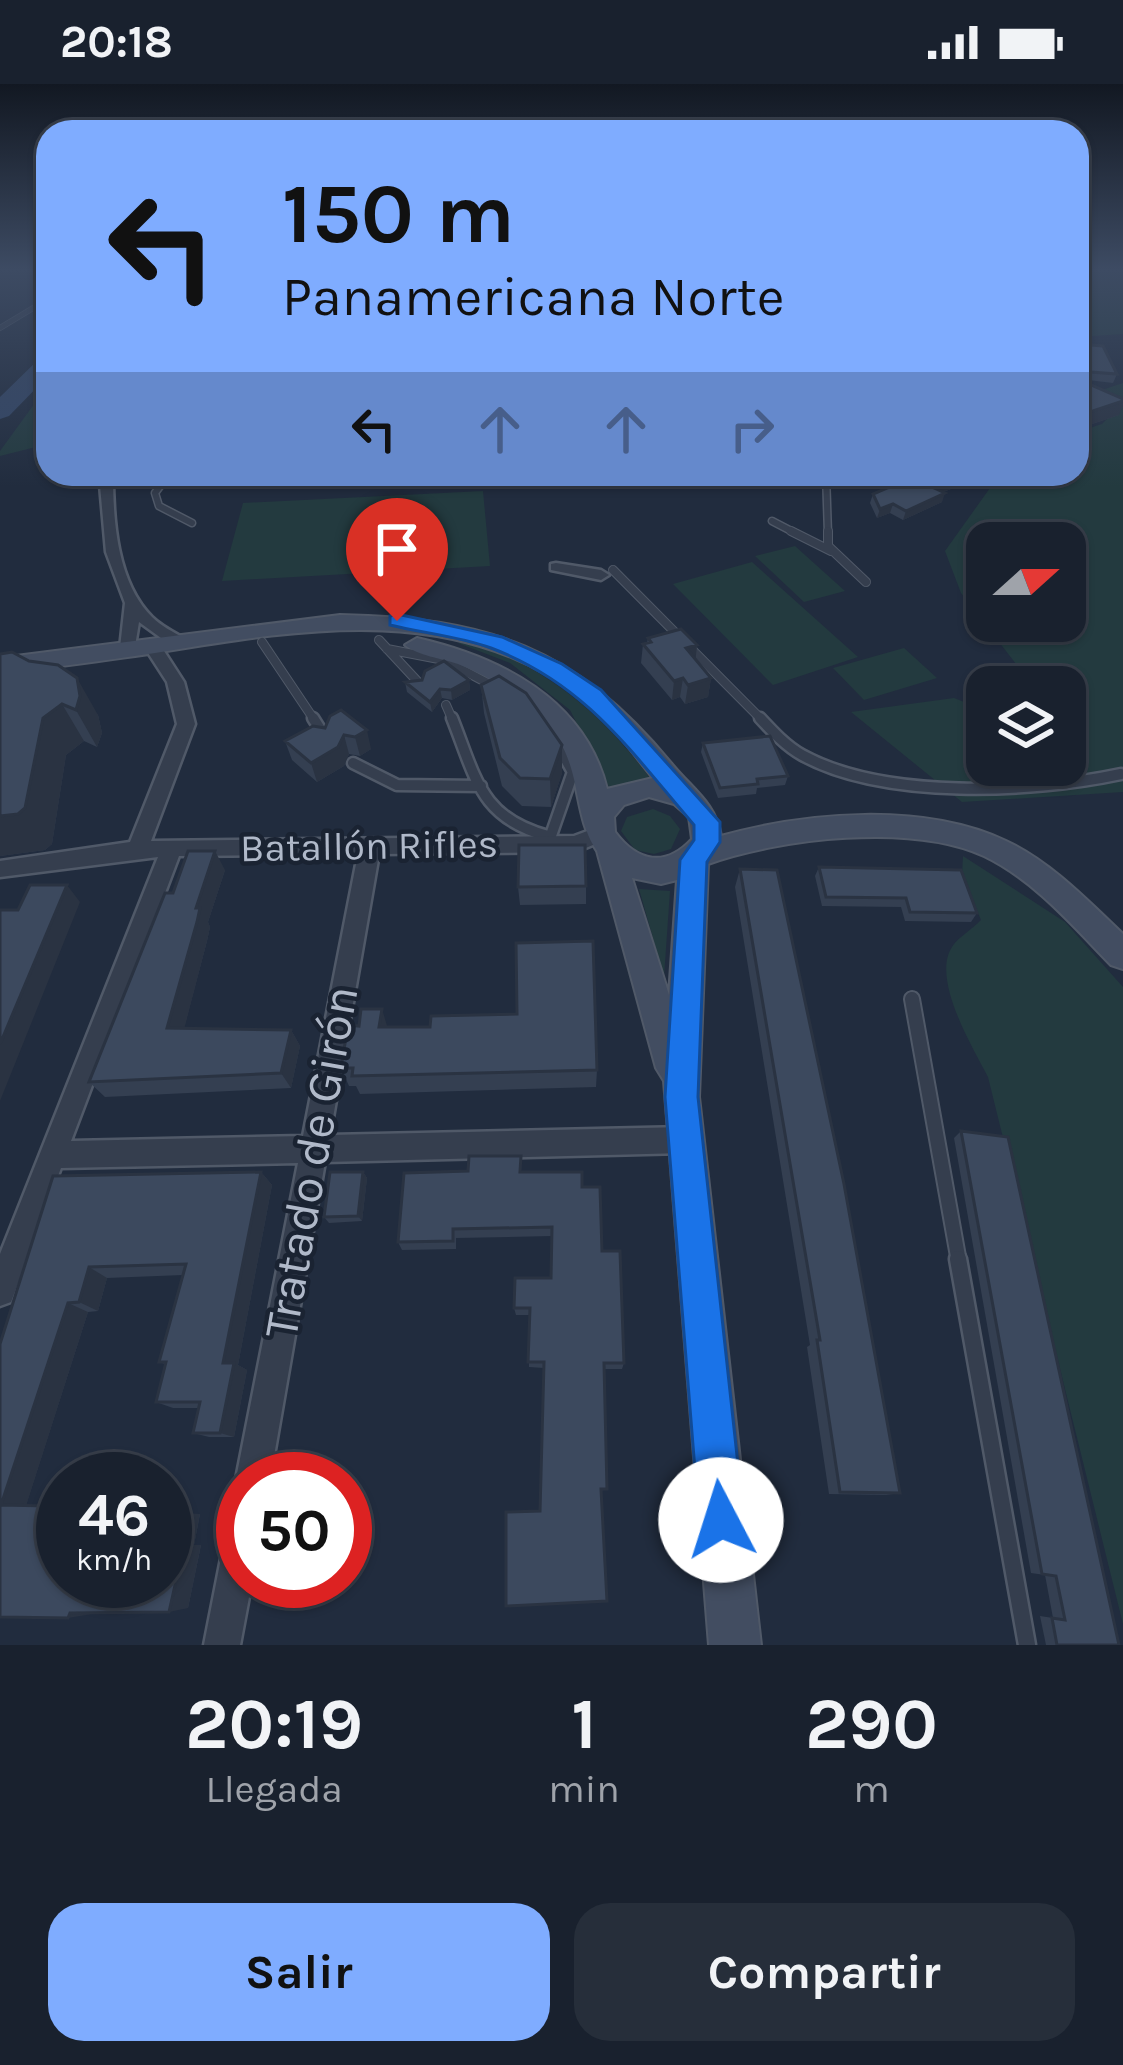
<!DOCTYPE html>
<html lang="es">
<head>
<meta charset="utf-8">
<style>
	body { margin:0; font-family:Karla,sans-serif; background:#262e3a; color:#f1f3f6; height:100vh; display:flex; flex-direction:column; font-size:45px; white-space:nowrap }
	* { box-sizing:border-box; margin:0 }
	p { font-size:39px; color:#9fa3aa }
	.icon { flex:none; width:66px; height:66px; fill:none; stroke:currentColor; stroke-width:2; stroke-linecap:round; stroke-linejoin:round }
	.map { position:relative; height:1561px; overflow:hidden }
	.side { display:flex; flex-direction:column; background:#19212e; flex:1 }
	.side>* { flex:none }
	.banner { position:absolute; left:36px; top:36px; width:1053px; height:366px; border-radius:36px; box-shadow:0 3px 9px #0004,0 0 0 3px #373e4a; background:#7facff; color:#111; overflow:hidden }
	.needle { width:78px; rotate:69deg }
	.fabs { position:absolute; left:966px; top:438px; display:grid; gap:24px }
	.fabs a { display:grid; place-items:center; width:120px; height:120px; border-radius:24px; background:#19212e; box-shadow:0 3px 9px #0004,0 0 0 3px #373e4a; font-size:60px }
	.speed { position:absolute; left:36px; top:1368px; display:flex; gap:24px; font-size:60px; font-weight:700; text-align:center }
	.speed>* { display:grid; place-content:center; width:156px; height:156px; border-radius:50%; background:#19212e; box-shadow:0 3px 9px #0004,0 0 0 3px #373e4a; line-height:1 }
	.speed small { font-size:30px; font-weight:400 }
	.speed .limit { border:18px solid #d22; background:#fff; color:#111 }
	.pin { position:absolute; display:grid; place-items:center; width:102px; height:102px; color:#fff; margin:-123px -51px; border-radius:50% 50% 50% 0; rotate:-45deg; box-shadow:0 0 12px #0007 }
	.pin .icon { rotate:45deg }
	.me { position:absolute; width:132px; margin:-66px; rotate:355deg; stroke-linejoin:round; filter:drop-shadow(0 0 9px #0008) }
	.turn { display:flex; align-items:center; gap:42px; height:252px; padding:0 48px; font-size:54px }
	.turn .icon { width:156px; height:156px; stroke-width:2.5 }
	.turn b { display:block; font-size:84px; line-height:102px }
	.lanes { display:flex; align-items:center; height:114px; padding:0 48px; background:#0003; justify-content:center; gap:60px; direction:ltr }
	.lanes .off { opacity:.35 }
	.eta { display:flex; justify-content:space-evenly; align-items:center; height:204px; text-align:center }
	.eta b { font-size:72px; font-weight:700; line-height:84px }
	.cta { display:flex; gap:24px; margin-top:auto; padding:24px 48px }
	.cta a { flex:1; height:138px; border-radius:36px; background:#7facff; color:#111; font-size:48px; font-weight:700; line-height:138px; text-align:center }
	.cta a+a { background:#262e3a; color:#f1f3f6 }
	.status { display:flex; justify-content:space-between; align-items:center; height:84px; padding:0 60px; background:#19212e; direction:ltr }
	.status svg { height:33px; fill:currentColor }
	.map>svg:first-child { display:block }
	.green { fill:#233a3f; fill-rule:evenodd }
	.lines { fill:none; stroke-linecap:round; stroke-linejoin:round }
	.river { fill:#334666; fill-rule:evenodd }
	.lane-far5-casing { stroke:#505968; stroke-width:6 }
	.lane-far4-casing { stroke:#505968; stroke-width:9 }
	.lane-far3-casing { stroke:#505968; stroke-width:10 }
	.lane-far2-casing { stroke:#505968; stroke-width:15 }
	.lane-far1-casing { stroke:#505968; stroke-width:18 }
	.lane-casing { stroke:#505968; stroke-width:21 }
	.street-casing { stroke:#505968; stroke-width:5 }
	.secondary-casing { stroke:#505968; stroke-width:4 }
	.lane-far5 { stroke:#353e4e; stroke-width:4.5 }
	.lane-far4 { stroke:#353e4e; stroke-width:6 }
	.lane-far3 { stroke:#353e4e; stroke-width:8 }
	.lane-far2 { stroke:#353e4e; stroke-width:10 }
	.lane-far1 { stroke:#353e4e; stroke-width:14 }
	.lane { stroke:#353e4e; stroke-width:16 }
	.street { fill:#353e4e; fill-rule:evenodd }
	.secondary { fill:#424d61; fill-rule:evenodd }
	.wall { fill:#343f51 }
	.shaded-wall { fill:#2a3342 }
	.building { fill:#3c495e; stroke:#2a3342; stroke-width:3 }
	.route { fill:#1a73e8; stroke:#114b97; stroke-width:3 }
	.labels { text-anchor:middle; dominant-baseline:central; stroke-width:9; stroke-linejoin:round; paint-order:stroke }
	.street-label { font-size:39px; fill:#b0b9c9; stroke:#1a2332 }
	.near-street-label { font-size:48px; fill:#b0b9c9; stroke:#1a2332 }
</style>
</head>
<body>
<div class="status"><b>20:18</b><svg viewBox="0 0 49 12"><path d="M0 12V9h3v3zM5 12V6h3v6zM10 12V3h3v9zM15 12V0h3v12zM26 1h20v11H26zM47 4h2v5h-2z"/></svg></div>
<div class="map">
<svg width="1123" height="1561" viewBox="0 0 1123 1561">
	<rect width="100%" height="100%" fill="#212c3e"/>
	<path class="green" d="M1077 184H1123V250L1077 253Z
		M1123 299V708L962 718 851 628 954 614 987 627V681H1065V603H1034L961 509 945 467 1000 390H1077V348L1102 340 1113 329 1090 310ZM987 459H1065V537H987Z
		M48 301V360L0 372V367Z
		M483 407 490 482 222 497 243 419Z
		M795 462 845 507 804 518 755 472Z
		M752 478 858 573 773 601 673 500Z
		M469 557C548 584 603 630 652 697L610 705 570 626 510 579 458 559Z
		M904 564 937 594 864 616 833 584Z
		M653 725 670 732 680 745 671 765 654 770 635 766 621 747 627 733Z
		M963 772 1065 838 1123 903V1540L988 993C973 964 931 895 952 863 958 853 973 845 981 836L962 790Z
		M639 805 670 807 664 893Z"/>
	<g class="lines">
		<path class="river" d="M48 272V292L9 332 0 335V313L40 274Z"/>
		<g class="lane-far5-casing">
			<path id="lane-far5" d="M0 244 48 215"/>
		</g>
		<g class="lane-far4-casing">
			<path id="lane-far4" d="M169 390 155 409 159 422 192 439
				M826 390 828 450
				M772 437 797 450"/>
		</g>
		<g class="lane-far3-casing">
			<path id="lane-far3" d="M791 447 831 467
				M828 447V462L866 498
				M613 486 763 637
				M379 556 419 599
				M262 558 315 637
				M387 565 444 576 495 603
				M446 621 453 637"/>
		</g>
		<g class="lane-far2-casing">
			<path id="lane-far2" d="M313 634 323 650
				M452 634C476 694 480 734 548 752
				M760 634C773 648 786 662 802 671 884 716 1032 709 1121 690
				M353 679 397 701 481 702
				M548 760 573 688 554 654"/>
		</g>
		<g class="lane-far1-casing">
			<path id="lane-far1" d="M912 915 959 1178"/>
		</g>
		<g class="lane-casing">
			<path id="lane" d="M958 1175 1027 1561"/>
		</g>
		<g class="street-casing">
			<path id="street" d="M99 390H113C113 437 117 498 152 533 161 542 173 548 184 554V562H172L139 538 134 568H122L120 564 125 519 106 468Z
				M556 479 601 486 609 491 601 496 551 486V480Z
				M151 556 164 567 184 598 195 640 151 757 574 752 598 743 608 751 605 756 576 768 379 770 330 1051 685 1043 694 1047 698 1056 694 1065 685 1069 325 1078 270 1395H243V1408L236 1395 298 1079 61 1084 11 1218 0 1222V1170L158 773 0 793V777L130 758 177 640 167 598 143 561ZM358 770 303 1052 71 1057 179 772Z
				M243 1432V1497H252L240 1561H204L226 1449 231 1437Z"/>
		</g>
		<g class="secondary-casing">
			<path id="secondary" d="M340 531C488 534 575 563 671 679 692 705 716 719 721 752 807 728 923 718 1006 757 1051 778 1088 817 1123 850V885L1111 881C1073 842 1034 796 984 772 912 739 781 754 708 780L699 1013 761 1561H709L664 997 656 984 597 767C572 731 583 684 551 645 527 616 493 594 458 580 441 574 418 572 405 561L417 554C500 573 585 615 607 705L653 694C632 668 612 640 586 618 463 516 300 545 155 569 103 577 52 583 0 590V574ZM649 713 674 720 689 733 692 755C666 783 638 779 615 748L614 733 624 721ZM632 794 661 800 677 796 669 911Z"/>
		</g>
		<use href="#lane-far5" class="lane-far5"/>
		<use href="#lane-far4" class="lane-far4"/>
		<use href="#lane-far3" class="lane-far3"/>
		<use href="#lane-far2" class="lane-far2"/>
		<use href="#lane-far1" class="lane-far1"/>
		<use href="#lane" class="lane"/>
		<use href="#street" class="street"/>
		<use href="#secondary" class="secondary"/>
	</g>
	<path class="wall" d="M1079 260 1117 290 1113 299 1088 296 1077 272Z
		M1077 297 1081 305 1119 331 1080 344 1077 343Z
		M988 391 943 408 942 418 903 436 890 429 877 434 870 419 873 410Z
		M648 554 697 561 695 575 711 594 708 613 685 620 680 613 672 616 641 579 643 560 647 559Z
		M0 570 29 577 98 631 102 649 97 663 84 657 66 671 52 760 45 766 0 772Z
		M469 596 470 606 452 616 442 614 432 628 407 608 405 598Z
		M481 601 562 661V689L551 723 522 722 502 702 484 629Z
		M330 632 371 665 360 672 349 670 344 682 317 698 292 676 285 657 325 644Z
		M703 659 788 692 785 701 757 704 756 710 718 714 701 668Z
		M819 783 977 829 971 838 905 837 901 823 822 822 815 792Z
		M740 785 900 1409 886 1411 829 1410 807 1263 810 1261 735 803Z
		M225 786 208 838 210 843 207 857 184 944 291 946 300 962 291 1004 105 1013 89 998 173 809Z
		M586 802V820L520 821 518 803Z
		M388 943 597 986 596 1003 360 1010 356 1002H349L341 984Z
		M961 1047 1119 1561H1046L1040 1532 1053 1534 1045 1491 1031 1489 954 1054Z
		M261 1088 272 1101 238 1281 247 1286 234 1353H209L193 1349 198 1324H173L156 1318 165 1280 159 1278 183 1191 107 1194 98 1227 88 1228 26 1421 63 1497 200 1430 194 1461H201L188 1524 0 1533 53 1092Z
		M363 1088 367 1094 362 1137 329 1139 324 1133Z
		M522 1088 582 1103 602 1167 624 1279 622 1285H605L607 1405 540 1427 544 1284 529 1283V1231H516L514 1224 551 1194 552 1152 456 1154V1165L402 1166 398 1158Z"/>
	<path class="shaded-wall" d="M1123 317V322L1119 331 1080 344 1087 329Z
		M971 390H988L931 413 934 404Z
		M945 409 942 418 903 436 906 427Z
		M893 420 890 429 877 434 880 425Z
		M697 561 695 580 686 564Z
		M77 594 98 631 102 649 97 663 76 626Z
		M683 594 680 613 672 616 674 597Z
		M711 594 708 613 685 620 688 601Z
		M469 596 470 606 452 616 451 606Z
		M440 605 442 614 432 628 430 618Z
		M62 620 84 657 66 671 52 760 45 766 0 772V732L43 634Z
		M367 646 371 665 360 672 355 653Z
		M344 651 349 670 344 682 317 698 311 679Z
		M562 661V689L551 723 550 695Z
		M215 767 225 786 208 838 210 843 207 857 180 961 167 944 196 824Z
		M67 801 80 818 0 1017V960Z
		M382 925 388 945 379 943Z
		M291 946 300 962 291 1004 281 989Z
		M261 1088 272 1101 238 1281 247 1286 234 1353 220 1349 223 1279Z
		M363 1088 367 1094 362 1137 358 1132Z
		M89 1183 107 1194 98 1227 79 1218Z
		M68 1219 88 1228 26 1422 1 1421Z
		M183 1429 200 1430 194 1461H177Z
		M184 1461H201L188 1524 169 1528Z
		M93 1525 92 1530 68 1534 70 1529Z"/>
	<path class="building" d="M1079 260 1103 262 1117 290 1091 288Z
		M1077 297 1081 305 1091 301 1123 315V317L1087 329 1077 325Z
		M919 390H971L934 404 945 409 906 427 893 420 880 425 873 410Z
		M681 545 697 561 686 564 711 594 688 601 683 594 674 597 643 560 651 558 648 554Z
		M12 568 29 577 58 581 77 594 80 612 76 626 62 620 43 634 25 724 18 730 0 732V570Z
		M444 577 469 596 451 606 440 605 430 618 405 598 422 596 425 587Z
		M499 592 526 609 562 661 550 695 520 694 500 674 481 601Z
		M341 626 367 646 355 653 344 651 338 663 311 679 285 657 313 642 325 644 330 632Z
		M770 652 788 692 757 695 758 700 720 704 703 659Z
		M519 761H585L586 802 518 803Z
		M188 767H215L196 824H200L197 838 167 944 291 946 281 989 89 998 165 809H173Z
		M819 783 961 786 977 829 910 828 906 814 826 813Z
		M740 785 777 786 844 1100 900 1409 840 1408 817 1256H820Z
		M30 801H67L0 960V826H18Z
		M593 857 597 986 352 992 353 984H341L348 941 359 942 361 925H382L379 943H430L431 932 517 930 516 859Z
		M961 1047 1008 1053 1119 1561H1057L1052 1534 1065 1536 1056 1492 1042 1490Z
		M469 1072H521L520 1088H582V1103H600L602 1167H620L624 1279H604L607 1405H601L607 1517 506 1522V1428L540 1427 544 1278H528L530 1224H514L515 1194H551L552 1143 453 1145V1157L398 1158 404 1089 468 1087Z
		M261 1088 223 1279H234L220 1349H193L200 1318H156L166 1278H159L186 1180 89 1183 79 1218 68 1219 1 1421 49 1422 52 1410 63 1409V1497H165V1429H183L177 1461H184L169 1528 70 1529 68 1534 0 1533V1260L53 1092Z
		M330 1088H363L358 1132 324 1133Z"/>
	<linearGradient id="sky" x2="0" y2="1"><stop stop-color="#121822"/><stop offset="0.46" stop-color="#3d4b63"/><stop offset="1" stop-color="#3d4b63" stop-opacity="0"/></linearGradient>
	<rect width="1123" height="403" fill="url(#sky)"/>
	<path class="route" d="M397 530 502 553 562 580 601 606 720 738V758L707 778 698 1013 744 1436 737 1451 721 1458 705 1451 699 1436 665 1013 680 776 694 756V741C630 667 586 600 491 564 459 552 422 549 390 541V532Z"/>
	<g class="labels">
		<g class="street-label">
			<text transform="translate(369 762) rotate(-1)">Batallón Rifles</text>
		</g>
		<g class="near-street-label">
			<text transform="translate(311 1078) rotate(-80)">Tratado de Girón</text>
		</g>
	</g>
</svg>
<div class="fabs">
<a><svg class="needle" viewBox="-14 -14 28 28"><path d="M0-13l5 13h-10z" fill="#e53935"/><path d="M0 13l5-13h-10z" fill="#9fa3aa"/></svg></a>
<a><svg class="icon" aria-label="layers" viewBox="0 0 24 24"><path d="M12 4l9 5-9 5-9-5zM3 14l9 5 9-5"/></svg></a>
</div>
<div class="speed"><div>46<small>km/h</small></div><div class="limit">50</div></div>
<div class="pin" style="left:397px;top:537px;background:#d93025"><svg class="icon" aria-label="arrive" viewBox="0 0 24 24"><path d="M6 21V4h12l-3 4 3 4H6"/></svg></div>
<svg class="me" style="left:721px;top:1436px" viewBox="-20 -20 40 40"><circle r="19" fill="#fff"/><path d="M0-13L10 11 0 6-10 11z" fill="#1a73e8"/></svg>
<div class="banner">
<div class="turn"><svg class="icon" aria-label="left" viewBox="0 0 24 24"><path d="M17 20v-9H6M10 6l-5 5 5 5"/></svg><div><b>150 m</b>Panamericana Norte</div></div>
<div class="lanes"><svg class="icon" aria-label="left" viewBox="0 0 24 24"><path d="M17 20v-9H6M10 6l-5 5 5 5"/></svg><svg class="icon off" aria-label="ahead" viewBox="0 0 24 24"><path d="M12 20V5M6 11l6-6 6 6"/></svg><svg class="icon off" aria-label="ahead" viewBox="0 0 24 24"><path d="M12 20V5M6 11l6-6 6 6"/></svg><svg class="icon off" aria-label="right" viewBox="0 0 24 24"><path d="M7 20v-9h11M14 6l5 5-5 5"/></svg></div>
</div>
</div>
<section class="side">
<div class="eta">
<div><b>20:19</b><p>Llegada</p></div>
<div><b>1</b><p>min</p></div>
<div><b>290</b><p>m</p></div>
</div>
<div class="cta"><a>Salir</a><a>Compartir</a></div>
</section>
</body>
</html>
